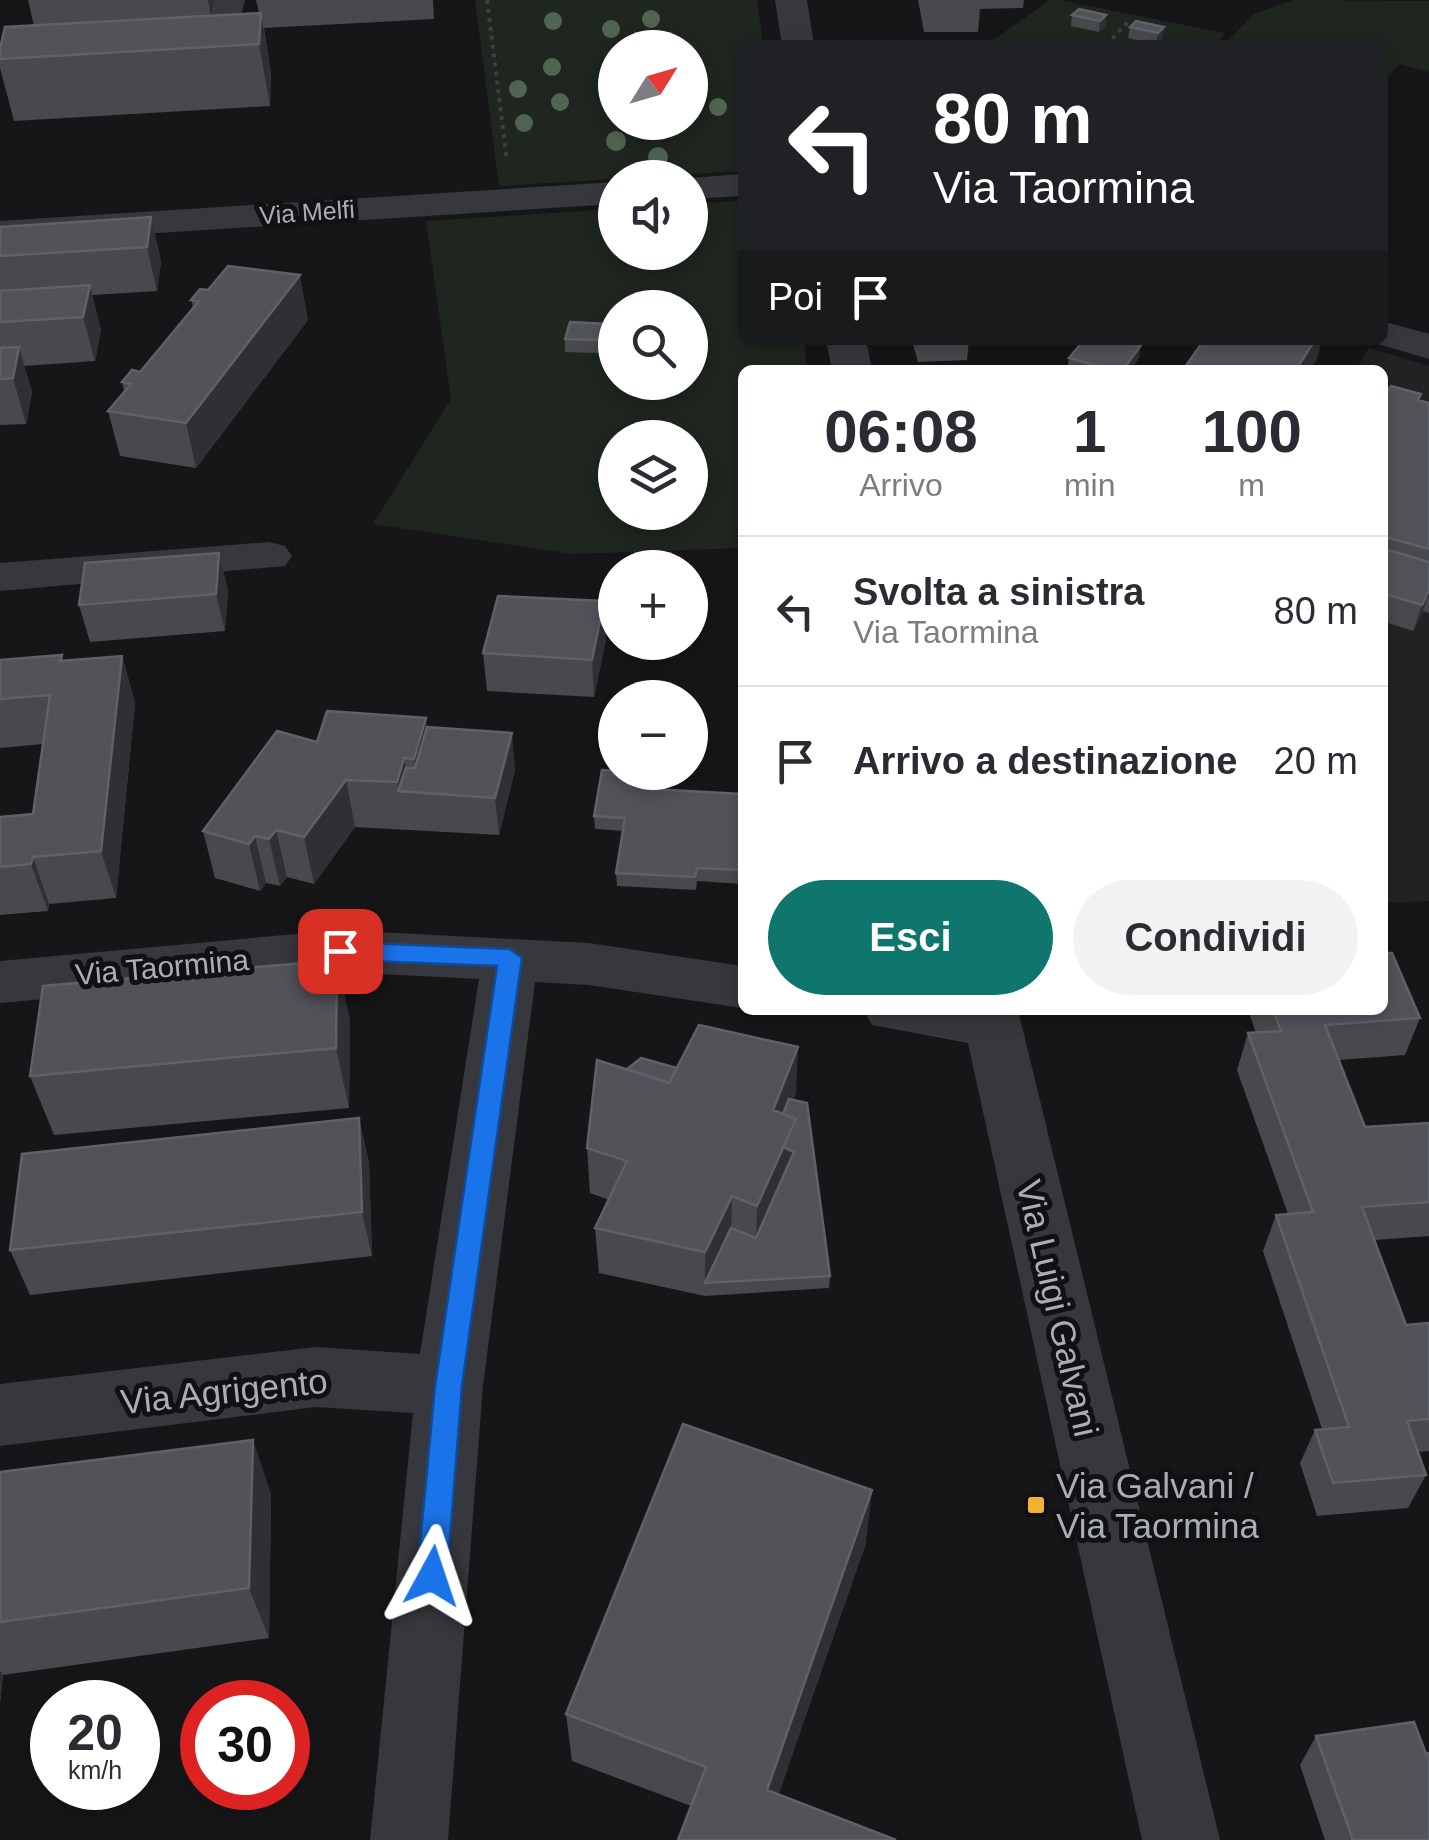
<!DOCTYPE html>
<html lang="it">
<head>
<meta charset="utf-8">
<style>
	body { margin:0; font-family:Helvetica,sans-serif; background:#f2f2f3; color:#2b2b33; height:100vh; display:flex; flex-direction:column; font-size:38px; white-space:nowrap }
	* { box-sizing:border-box; margin:0 }
	p { font-size:32px; color:#7c7c81 }
	.icon { flex:none; width:55px; height:55px; fill:none; stroke:currentColor; stroke-width:2; stroke-linecap:round; stroke-linejoin:round }
	.map { position:relative; flex:1; overflow:hidden }
	.panel { position:absolute; left:738px; top:365px; width:650px; height:650px; display:flex; flex-direction:column; background:#fff; border-radius:15px; box-shadow:0 5px 15px #0003 }
	.panel>* { flex:none }
	.banner { position:absolute; left:738px; top:40px; width:650px; height:305px; border-radius:15px; box-shadow:0 5px 15px #0003; background:#202124; color:#fff; overflow:hidden }
	.needle { width:65px; rotate:53deg }
	.buttons { position:absolute; left:598px; top:30px; display:grid; gap:20px }
	.buttons a { display:grid; place-items:center; width:110px; height:110px; border-radius:50%; background:#fff; box-shadow:0 5px 15px #0003; font-size:50px }
	.speed { position:absolute; left:30px; top:1680px; display:flex; gap:20px; font-size:50px; font-weight:700; text-align:center }
	.speed>* { display:grid; place-content:center; width:130px; height:130px; border-radius:50%; background:#fff; box-shadow:0 5px 15px #0003; line-height:1 }
	.speed small { font-size:25px; font-weight:400 }
	.speed .limit { border:15px solid #d22; background:#fff; color:#111 }
	.pin { position:absolute; display:grid; place-items:center; width:85px; height:85px; color:#fff; margin:-42px; border-radius:20px; box-shadow:0 5px 15px #0006 }
	.me { position:absolute; width:110px; margin:-55px; rotate:5deg; stroke-linejoin:round; filter:drop-shadow(0 0 8px #0008) }
	.turn { display:flex; align-items:center; gap:35px; height:210px; padding:0 30px; font-size:45px }
	.turn .icon { width:130px; height:130px; stroke-width:2.5 }
	.turn b { display:block; font-size:70px; line-height:85px }
	.then { display:flex; align-items:center; height:95px; padding:0 30px; background:#0003; gap:20px; font-size:38px }
	.eta { display:flex; justify-content:space-evenly; align-items:center; height:170px; text-align:center }
	.eta b { font-size:60px; font-weight:600; line-height:70px }
	.action { display:flex; gap:20px; margin-top:auto; padding:20px 30px }
	.action a { flex:1; height:115px; border-radius:60px; background:#0f766e; color:#fff; font-size:40px; font-weight:600; line-height:115px; text-align:center }
	.action a+a { background:#f2f2f3; color:#2b2b33 }
	ul { padding:0; list-style:none }
	li { display:flex; align-items:center; gap:30px; height:150px; padding:0 30px; border-top:2px solid #e1e1e2 }
	li div { flex:1 }
	li b { display:block; font-size:38px }
	li em { font-style:normal }
	.map>svg:first-child { display:block }
	.built { fill:#222225 }
	.green { fill:#1e261f; fill-rule:evenodd }
	.lines { fill:none; stroke-linecap:round; stroke-linejoin:round }
	.path { stroke:#3d3f44; stroke-width:4; stroke-dasharray:4 5; stroke-linecap:butt }
	.minor { fill:#37383d; fill-rule:evenodd }
	.tree { fill:#506452 }
	.wall { fill:#47494d }
	.shaded-wall { fill:#2f3033 }
	.building { fill:#525359; stroke:#5f6168; stroke-width:2.5 }
	.route { fill:#1a73e8; stroke:#114b97; stroke-width:2.5 }
	.poi-dot { fill:#f2b134; stroke:#111113; stroke-width:4 }
	.labels { text-anchor:middle; dominant-baseline:central; stroke-width:10; stroke-linejoin:round; paint-order:stroke }
	.far-street-label { font-size:25px; fill:#a8adb8; stroke:#111113 }
	.street-label { font-size:30px; fill:#a8adb8; stroke:#111113 }
	.near-street-label { font-size:35px; fill:#a8adb8; stroke:#111113 }
	.near-poi-label { font-size:35px; fill:#a8adb8; stroke:#111113; text-anchor:start }
</style>
</head>
<body>
<div class="map">
<svg width="1429" height="1840" viewBox="0 0 1429 1840">
	<rect width="100%" height="100%" fill="#161618"/>
	<path class="built" d="M1369 348 1429 366V901L1383 903 1382 370H1356Z"/>
	<path class="green" d="M475 0H757L763 45H742V171L499 186ZM615 48H690V122H615Z
		M1050 0H1059L1225 33 1215 45H986Z
		M1293 0 1429 1V72L1399 64 1383 83 1382 45H1224L1254 14Z
		M742 201V340H804L807 370H742V548L572 554 373 524 451 399 426 221 615 209V252H690V204ZM615 308H690V382H615ZM615 438H690V512H615Z"/>
	<g class="lines">
		<path class="path" d="M487 0 507 161
			M1106 45 1128 22"/>
		<path class="minor" d="M213 0H245L238 27C211 39 182 52 152 45L147 38 152 31 186 26 212 15Z
			M775 0H807L814 45H782Z
			M742 174V196L690 199 689 178Z
			M615 182V204L0 243V221Z
			M1382 321 1429 334V359L1368 341 1382 340Z
			M826 340H866L872 370H832Z
			M269 542 285 546 292 556 285 566 0 591V563Z
			M340 930 589 943 742 966V1008L589 985 535 982 483 1386 448 1840H370L413 1413 316 1407 0 1446V1384L316 1347 420 1354 479 979 340 972 0 1003V961Z
			M863 1010H1018L1220 1840H1142L968 1043 872 1025Z"/>
	</g>
	<g class="tree">
		<circle cx="651" cy="19" r="9"/>
		<circle cx="553" cy="21" r="9"/>
		<circle cx="611" cy="29" r="9"/>
		<circle cx="552" cy="67" r="9"/>
		<circle cx="518" cy="89" r="9"/>
		<circle cx="560" cy="102" r="9"/>
		<circle cx="718" cy="107" r="9"/>
		<circle cx="524" cy="123" r="9"/>
		<circle cx="616" cy="141" r="10"/>
		<circle cx="658" cy="157" r="10"/>
	</g>
	<path class="wall" d="M28 0H214L212 16 259 13 256 0H433L434 19 264 28 271 74 270 106 14 121 0 68V49L34 26Z
		M918 0H1024L1023 8 980 9 978 32H924Z
		M1072 15H1106L1105 26 1099 32 1071 26Z
		M1130 27H1164L1162 39 1156 45 1128 38Z
		M151 217 161 261 157 291 92 295 101 330 95 361 24 366 32 392 26 424 0 425V227Z
		M208 290 308 320 196 468 120 456 108 411 124 391 122 382 140 372 193 307 191 300Z
		M607 336 598 353 565 352V339Z
		M912 340H969L967 360 918 362Z
		M1069 358H1139L1130 370H1067Z
		M1421 394 1419 401 1429 403V613L1423 611 1413 631 1382 621V401Z
		M219 553 228 591 225 631 90 642 79 605Z
		M604 601 606 639 594 697 487 691 483 653Z
		M62 655 63 660 122 656 135 703 116 898 49 904 48 911 0 915V817L33 814 43 744 0 748V660Z
		M427 727 515 770 499 835 355 827 314 884 287 877 280 886 266 883 260 891 215 878 203 831 317 742Z
		M742 794V884L697 881 696 890 617 886 616 873 623 831 595 829 594 816Z
		M1248 1010H1382L1420 1018 1405 1055 1339 1060 1365 1127 1429 1123V1236L1375 1240 1406 1325 1429 1323V1451L1418 1452 1426 1475 1408 1508 1317 1516 1300 1463 1315 1430 1322 1429 1263 1251 1276 1215 1288 1214 1237 1070 1248 1033H1256Z
		M350 1020 349 1108 54 1135 30 1076Z
		M677 1068 796 1093 793 1100 830 1276 829 1288 705 1296 599 1273 595 1228 609 1200 590 1193 587 1148 627 1069Z
		M359 1118 369 1163 372 1256 30 1295 10 1250Z
		M0 1472 271 1494 269 1638 3 1675 0 1704Z
		M866 1543 778 1794 691 1806 572 1761 566 1714Z
		M1316 1736 1426 1754 1429 1840H1325L1300 1765Z"/>
	<path class="shaded-wall" d="M208 0H214L211 19Z
		M261 13 271 74 270 106 259 44Z
		M1106 15 1105 26 1099 32 1100 21Z
		M1164 27 1162 39 1156 45 1158 33Z
		M151 217 161 261 157 291 147 247Z
		M300 275 308 320 196 468 186 423Z
		M90 285 101 330 95 361 83 317Z
		M607 324V336L598 353V340Z
		M1138 340H1146L1141 346 1139 358 1130 370H1123Z
		M1315 340H1322L1317 359 1310 370H1296Z
		M19 347 32 392 26 424 13 378Z
		M219 553 228 591 225 631 216 594Z
		M1429 590V598H1427L1423 611 1413 631 1422 605Z
		M604 601 606 639 594 697 592 660Z
		M122 656 135 703 116 898 101 851Z
		M426 718 433 765 419 793 414 759Z
		M512 733 515 770 499 835 495 798Z
		M404 758 410 792 398 791 397 782Z
		M346 780 355 827 314 884 304 837Z
		M276 830 287 877 280 886 269 839Z
		M255 836 266 883 260 891 249 844Z
		M33 857 49 904 48 911 31 864Z
		M337 960 350 1020 349 1108 336 1048Z
		M798 1047 796 1093 776 1145 773 1110Z
		M359 1118 369 1163 372 1256 362 1212Z
		M796 1119 793 1164 756 1250 757 1206Z
		M732 1196 731 1240 705 1283V1296V1252Z
		M253 1440 271 1494 269 1638 249 1588Z
		M872 1490 866 1543 765 1834 767 1790Z
		M0 1670 3 1675 0 1704Z"/>
	<path class="building" d="M1079 9 1106 15 1100 21 1072 15Z
		M261 13 259 44 0 59V49L5 27Z
		M1136 21 1164 27 1158 33 1130 27Z
		M151 217 147 247 0 256V227Z
		M228 266 300 275 186 423 108 411 131 384 122 382 132 370 140 372 199 301 191 300 200 289 208 290Z
		M90 285 83 317 0 322V291Z
		M570 322 607 324 598 340 565 339Z
		M1084 340H1138L1135 344 1141 345 1123 370H1112L1069 358Z
		M1204 340H1315L1296 370H1183Z
		M19 347 13 378 0 379V348Z
		M1391 386 1421 394 1418 400 1429 403V549L1382 536V401Z
		M1382 548 1429 562V590L1422 605 1382 593Z
		M219 553 216 594 79 605 85 563Z
		M498 596 604 601 592 660 483 653Z
		M62 655 60 661 122 656 101 851 33 857 31 864 0 867V817L33 814 50 695 0 699V660Z
		M327 711 426 718 414 759 404 758 397 782 346 780 304 837 276 830 269 839 255 836 249 844 203 831 277 731 317 742Z
		M427 727 512 733 495 798 398 791 406 768H415Z
		M602 770 615 771V772L653 773 651 789 742 794V870L697 868 695 877 616 873 625 818 594 816Z
		M1382 953H1392L1420 1018 1325 1025 1365 1127 1429 1123V1202L1362 1207 1406 1325 1429 1323V1419L1407 1421 1426 1475 1333 1483 1315 1430 1349 1427 1276 1215 1313 1212 1248 1033 1281 1031 1273 1010H1382Z
		M337 960 336 1048 30 1076 43 986Z
		M699 1025 798 1047 773 1110 796 1119 757 1206 732 1196 705 1252 595 1228 627 1161 587 1148 597 1060 669 1083Z
		M641 1058 677 1068 669 1083 627 1069Z
		M789 1099 807 1103 830 1276 705 1283 731 1228 756 1238 794 1152 783 1147 796 1119 783 1114Z
		M359 1118 362 1212 10 1250 22 1154Z
		M683 1424 872 1490 767 1790 896 1840H678L706 1767 566 1714Z
		M253 1440 249 1588 0 1622V1472Z
		M1414 1722 1426 1754 1429 1753V1840H1353L1316 1736Z"/>
	<path class="route" d="M340 942 510 949 522 958 462 1386 447 1576 443 1586 432 1590 421 1586 417 1576 435 1386 497 966 340 960 328 951Z"/>
	<rect class="poi-dot" x="1026" y="1495" width="20" height="20" rx="5"/>
	<g class="labels">
		<g class="far-street-label">
			<text transform="translate(307 212) rotate(-4)">Via Melfi</text>
		</g>
		<g class="street-label">
			<text transform="translate(162 967) rotate(-5)">Via Taormina</text>
		</g>
		<g class="near-street-label">
			<text transform="translate(1058 1308) rotate(77)">Via Luigi Galvani</text>
			<text transform="translate(224 1391) rotate(-6)">Via Agrigento</text>
		</g>
		<g class="near-poi-label">
			<text x="1056" y="1485">Via Galvani /<tspan x="1056" dy="40">Via Taormina</tspan></text>
		</g>
	</g>
</svg>
<div class="buttons">
<a><svg class="needle" viewBox="-14 -14 28 28"><path d="M0-13l5 13h-10z" fill="#e53935"/><path d="M0 13l5-13h-10z" fill="#7c7c81"/></svg></a>
<a><svg class="icon" aria-label="sound" viewBox="0 0 24 24"><path d="M4 9h4l5-4v14l-5-4H4zM17 9q2 3 0 6"/></svg></a>
<a><svg class="icon" aria-label="search" viewBox="0 0 24 24"><circle cx="10" cy="10" r="6"/><path d="M15 15l6 6"/></svg></a>
<a><svg class="icon" aria-label="layers" viewBox="0 0 24 24"><path d="M12 4l9 5-9 5-9-5zM3 14l9 5 9-5"/></svg></a>
<a>+</a>
<a>−</a>
</div>
<div class="speed"><div>20<small>km/h</small></div><div class="limit">30</div></div>
<div class="pin" style="left:340px;top:951px;background:#d93025"><svg class="icon" aria-label="arrive" viewBox="0 0 24 24"><path d="M6 21V4h12l-3 4 3 4H6"/></svg></div>
<svg class="me" style="left:432px;top:1576px" viewBox="-20 -20 40 40"><path d="M0-17L14 15 0 8-14 15z" fill="#1a73e8" stroke="#fff" stroke-width="4"/></svg>
<div class="banner">
<div class="turn"><svg class="icon" aria-label="left" viewBox="0 0 24 24"><path d="M17 20v-9H6M10 6l-5 5 5 5"/></svg><div><b>80 m</b>Via Taormina</div></div>
<div class="then">Poi<svg class="icon" aria-label="arrive" viewBox="0 0 24 24"><path d="M6 21V4h12l-3 4 3 4H6"/></svg></div>
</div>
<section class="panel">
<div class="eta">
<div><b>06:08</b><p>Arrivo</p></div>
<div><b>1</b><p>min</p></div>
<div><b>100</b><p>m</p></div>
</div>
<ul>
<li><svg class="icon" aria-label="left" viewBox="0 0 24 24"><path d="M17 20v-9H6M10 6l-5 5 5 5"/></svg><div><b>Svolta a sinistra</b><p>Via Taormina</p></div><em>80 m</em></li>
<li><svg class="icon" aria-label="arrive" viewBox="0 0 24 24"><path d="M6 21V4h12l-3 4 3 4H6"/></svg><div><b>Arrivo a destinazione</b></div><em>20 m</em></li>
</ul>
<div class="action"><a>Esci</a><a>Condividi</a></div>
</section>
</div>
</body>
</html>
